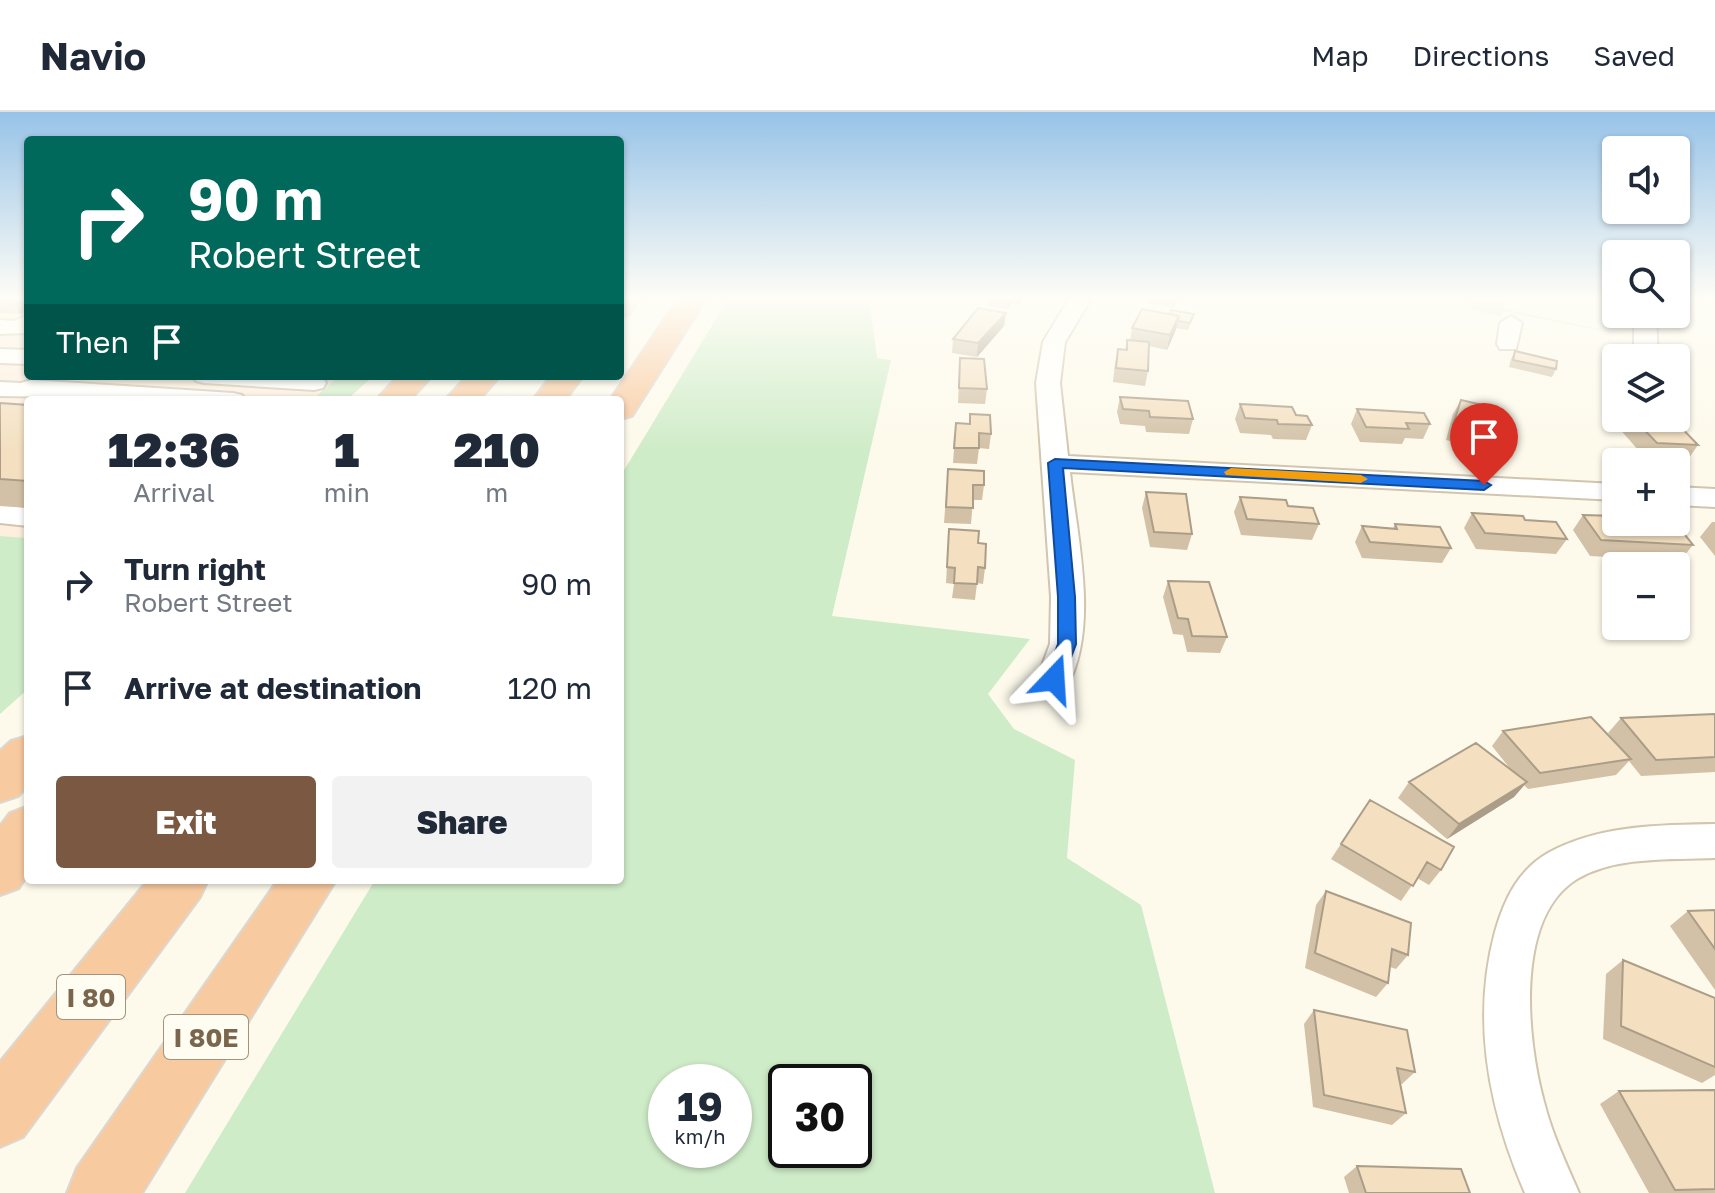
<!DOCTYPE html>
<html lang="en">
<head>
<meta charset="utf-8">
<style>
	body { margin:0; font-family:"Golos Text",sans-serif; background:#f2f2f3; color:#1f2937; height:100vh; display:flex; flex-direction:column; font-size:30px; white-space:nowrap }
	* { box-sizing:border-box; margin:0 }
	p { font-size:26px; color:#747a83 }
	.icon { flex:none; width:44px; height:44px; fill:none; stroke:currentColor; stroke-width:2; stroke-linecap:round; stroke-linejoin:round }
	.map { position:relative; flex:1; overflow:hidden }
	.details { position:absolute; left:24px; top:284px; width:600px; height:488px; display:flex; flex-direction:column; background:#fff; border-radius:8px; box-shadow:0 2px 6px #0004 }
	.details>* { flex:none }
	.guide { position:absolute; left:24px; top:24px; width:600px; height:244px; border-radius:8px; box-shadow:0 2px 6px #0004; background:#00695c; color:#fff; overflow:hidden }
	.controls { position:absolute; left:1602px; top:24px; display:grid; gap:16px }
	.controls a { display:grid; place-items:center; width:88px; height:88px; border-radius:8px; background:#fff; box-shadow:0 2px 6px #0004; font-size:40px }
	.speed { position:absolute; left:648px; top:952px; display:flex; gap:16px; font-size:40px; font-weight:700; text-align:center }
	.speed>* { display:grid; place-content:center; width:104px; height:104px; border-radius:50%; background:#fff; box-shadow:0 2px 6px #0004; line-height:1 }
	.speed small { font-size:20px; font-weight:400 }
	.speed .limit { border:4px solid #111; border-radius:12px; background:#fff; color:#111 }
	.pin { position:absolute; display:grid; place-items:center; width:68px; height:68px; color:#fff; margin:-82px -34px; border-radius:50% 50% 50% 0; rotate:-45deg; box-shadow:0 0 8px #0007 }
	.pin .icon { rotate:45deg }
	.me { position:absolute; width:88px; margin:-44px; rotate:20deg; stroke-linejoin:round; filter:drop-shadow(0 0 6px #0008) }
	.turn { display:flex; align-items:center; gap:28px; height:168px; padding:0 32px; font-size:36px }
	.turn .icon { width:104px; height:104px; stroke-width:2.5 }
	.turn b { display:block; font-size:56px; line-height:68px }
	.then { display:flex; align-items:center; height:76px; padding:0 32px; background:#0003; gap:16px; font-size:30px }
	.eta { display:flex; justify-content:space-evenly; align-items:center; height:136px; text-align:center }
	.eta b { font-size:48px; font-weight:800; line-height:56px }
	.cta { display:flex; gap:16px; margin-top:auto; padding:16px 32px }
	.cta a { flex:1; height:92px; border-radius:8px; background:#7a5841; color:#fff; font-size:32px; font-weight:800; line-height:92px; text-align:center }
	.cta a+a { background:#f2f2f3; color:#1f2937 }
	ul { padding:0; list-style:none }
	li { display:flex; align-items:center; gap:24px; height:104px; padding:0 32px }
	li div { flex:1 }
	li b { display:block; font-size:30px }
	li em { font-style:normal }
	header { display:flex; align-items:center; gap:48px; box-sizing:border-box; height:112px; padding:0 40px; background:#fff; border-bottom:2px solid #e0e1e3 }
	header strong { font-size:38px }
	nav { display:flex; gap:44px; margin-inline-start:auto; font-size:28px }
	.map>svg:first-child { display:block }
	.commercial { fill:#fdeede }
	.green { fill:#cfecc8; fill-rule:evenodd }
	.lines { fill:none; stroke-linecap:round; stroke-linejoin:round }
	.minor-casing { stroke:#d1c5af; stroke-width:4 }
	.highway-casing { stroke:#dcd7d0; stroke-width:4 }
	.minor { fill:#fff; fill-rule:evenodd }
	.highway { fill:#f8caa0; fill-rule:evenodd }
	.wall { fill:#d2c1a6 }
	.shaded-wall { fill:#ab9d87 }
	.building { fill:#f4e0c1; stroke:#ab9d87; stroke-width:2 }
	.route { fill:#1a73e8; stroke:#114b97; stroke-width:2 }
	.slow { fill:#f59e0b }
	.labels { text-anchor:middle; dominant-baseline:central; stroke-width:8; stroke-linejoin:round; paint-order:stroke }
	.shield { fill:#fffdf2; stroke:#a2937e; stroke-width:2 }
	.shield-label { font-size:26px; font-weight:bold; fill:#7a664c }
</style>
</head>
<body>
<header>
<strong>Navio</strong>
<nav><a>Map</a><a>Directions</a><a>Saved</a></nav>
</header>
<div class="map">
<svg width="1715" height="1081" viewBox="0 0 1715 1081">
	<rect width="100%" height="100%" fill="#fdfaeb"/>
	<path class="commercial" d="M0 187H28V264H339L312 288H28V426L0 424Z"/>
	<path class="green" d="M728 187H869L877 246 891 248 832 504 1030 527 988 582 1014 617 1075 648 1067 746 1141 793 1215 1081H185L375 768H620V365ZM666 970H734V1038H666ZM786 970H854V1038H786Z
		M1450 187 1472 191 1475 187 1504 191V197L1634 225 1502 199 1501 204H1498L1472 198V192Z
		M339 264H373L347 288H312Z
		M0 424 28 426V577L0 602Z"/>
	<g class="lines">
		<g class="minor-casing">
			<path id="minor" d="M1069 187H1091L1065 230 1060 271 1068 344 1616 372V388L1070 360C1077 426 1100 517 1066 576L1054 580 1042 576 1037 567 1050 532 1051 485 1036 271 1043 230Z
				M1634 202H1656L1658 246H1634Z
				M28 203 27 221 0 222V208L14 209Z
				M1511 204 1522 211 1516 237H1500L1497 232 1500 211Z
				M0 237 28 238V252L0 251Z
				M192 264H315L323 266 326 271 323 276 314 278 204 271 196 269Z
				M31 268 233 281 242 283 245 288 0 284V270L21 271Z
				M1676 375 1715 377V395L1676 393Z
				M0 393 28 396V414L0 411Z
				M1715 712V746C1671 748 1616 744 1577 767 1514 806 1527 928 1544 990 1552 1022 1566 1051 1579 1081H1525C1489 998 1471 909 1495 820 1504 788 1518 758 1548 741 1599 713 1659 713 1715 712Z"/>
		</g>
		<g class="highway-casing">
			<path id="highway" d="M620 187H641L630 202 620 204Z
				M678 187H706L632 304 620 307V288H610Z
				M398 264H432L410 288H376Z
				M467 264H500L479 288H445Z
				M551 264H583L565 288H533Z
				M28 624V674L18 684 0 690V639L11 629Z
				M28 694V761L19 776 0 783V714L10 701Z
				M148 768H208L200 785 23 1025 0 1035V950Z
				M278 768H336L142 1081H67L77 1056Z"/>
		</g>
		<use href="#minor" class="minor"/>
		<use href="#highway" class="highway"/>
	</g>
	<path class="wall" d="M0 187H28L21 202 0 201Z
		M988 187H1024L1020 192 1012 191 1008 197 988 194Z
		M1149 187H1178L1174 196 1148 191Z
		M1006 201 1004 214 977 245 952 241 953 227Z
		M1170 202H1194L1188 218 1176 216 1167 238 1149 234 1148 259 1145 274 1113 270 1115 251 1118 237 1125 238 1127 228H1130L1132 216Z
		M1515 239 1556 257 1552 265 1509 255 1511 247Z
		M960 246 987 277 985 292 958 291Z
		M1120 285 1193 307 1189 322 1146 320 1145 314 1120 312 1117 300Z
		M1461 288 1490 322 1481 337 1446 328 1453 302Z
		M0 291 28 293V396L0 394Z
		M1240 292 1296 303 1312 313 1306 328 1273 327 1271 323 1240 321 1235 307Z
		M1616 294V304L1612 300Z
		M1357 297 1430 312 1423 327 1405 326 1402 332 1360 330 1351 312Z
		M1618 306H1672L1698 333 1687 349 1646 347 1618 315 1621 310Z
		M956 311 970 312 991 322 989 337 979 336 977 352 953 351Z
		M948 357 984 373 982 388H973L971 412 944 411Z
		M1146 380 1192 422 1187 438 1150 435 1142 396Z
		M1240 385 1288 394 1319 412 1312 428 1241 423 1234 400Z
		M1472 401 1525 408 1567 427 1556 442 1476 437 1464 416Z
		M1583 403 1693 433 1680 449 1590 444 1573 418Z
		M1712 410H1715V444L1700 425Z
		M1395 412 1451 436 1442 451 1362 446 1355 430 1362 414 1393 416Z
		M949 417 978 431 985 456 983 472 977 471 975 488 952 486 954 472 946 471Z
		M1168 469 1227 525 1220 541 1187 540 1183 523 1173 522 1163 485Z
		M1715 602V660L1641 664 1629 649 1616 663 1528 677 1524 673 1514 685 1447 727 1398 686 1409 670 1512 659 1492 634 1503 619 1616 632 1608 621 1621 606Z
		M1370 688 1441 758 1429 773 1417 766 1401 789 1331 747Z
		M1326 779 1408 843 1396 857 1390 855 1388 871 1376 885 1305 856 1316 793Z
		M1715 798V878L1670 814 1688 799Z
		M1623 848 1715 886V963L1702 971 1603 927 1606 862Z
		M1314 898 1415 960 1402 972H1400L1406 1001 1392 1013 1313 995 1304 912Z
		M1715 978V1081H1649L1600 992 1619 979Z
		M1357 1054 1470 1081H1349L1344 1065Z"/>
	<path class="shaded-wall" d="M11 187H28V198L21 202Z
		M1009 187H1013L1012 191 1008 197Z
		M1006 201 1004 214 977 245 978 231Z
		M1179 204 1176 218 1167 238 1170 223Z
		M1527 670 1514 685 1447 727 1459 712Z"/>
	<path class="building" d="M978 196 1006 201 978 231 953 227Z
		M1142 197 1179 204 1170 223 1132 216Z
		M1171 198 1194 202 1190 211 1178 209 1179 204 1170 202Z
		M1127 228 1149 230 1148 259 1116 256 1118 237 1127 238Z
		M1515 239 1557 249 1556 257 1513 248Z
		M960 246 984 247 987 277 959 276Z
		M1120 285 1188 289 1193 307 1150 305 1149 299 1123 297Z
		M1461 288 1496 296 1490 322 1453 313Z
		M0 291 28 293V369L0 367Z
		M1240 292 1292 295 1296 303 1307 304 1312 313 1278 312 1277 308 1245 306Z
		M1357 297 1424 301 1430 312 1406 311 1409 317 1366 315Z
		M970 302 990 303 991 322 979 321V336H954L956 311 970 312Z
		M1633 306H1672L1698 333 1657 331Z
		M948 357 984 359V373H973V396L946 395Z
		M1146 380 1186 382 1192 422 1154 420Z
		M1240 385 1286 388 1288 394 1313 396 1319 412 1247 407Z
		M1472 401 1523 404 1525 408 1556 410 1567 427 1485 421Z
		M1583 403 1616 404V410H1644L1645 412 1677 413 1693 433 1601 428Z
		M1395 412 1440 415 1451 436 1370 430 1362 414 1397 417Z
		M949 417 979 419 978 431 986 432 985 456 978 455 977 472 954 471 955 456 947 455Z
		M1168 469 1209 470 1227 525 1192 524 1188 507 1178 506Z
		M1715 602V645L1656 648 1621 606Z
		M1591 605 1631 647 1540 661 1503 619Z
		M1476 631 1527 670 1459 712 1409 670Z
		M1370 688 1454 735 1441 758 1427 750 1413 774 1341 732Z
		M1326 779 1411 811 1408 843 1392 837 1388 871 1315 841Z
		M1715 798V837L1688 799Z
		M1623 848 1715 886V955L1621 914Z
		M1314 898 1407 918 1415 960 1397 956 1406 1001 1324 983Z
		M1715 978V1077L1675 1078 1619 979Z
		M1357 1054 1461 1057 1470 1081H1366Z"/>
	<linearGradient id="sky" x2="0" y2="1"><stop stop-color="#97c3e8"/><stop offset="0.55" stop-color="#fefdf6"/><stop offset="1" stop-color="#fefdf6" stop-opacity="0"/></linearGradient>
	<rect width="1715" height="338" fill="url(#sky)"/>
	<path class="route" d="M1055 347 1484 369 1491 373 1484 378 1063 356 1075 485 1076 532 1063 567 1054 574 1044 567 1058 532V485L1048 351Z"/>
	<path class="slow" d="M1231 356 1361 363 1368 367 1361 371 1226 363 1224 360Z"/>
	<g class="labels">
		<g class="shield">
			<rect x="57" y="863" width="68" height="44" rx="6"/>
			<rect x="164" y="903" width="84" height="44" rx="6"/>
		</g>
		<g class="shield-label">
			<text x="91" y="885">I 80</text>
			<text x="206" y="925">I 80E</text>
		</g>
	</g>
</svg>
<div class="controls">
<a><svg class="icon" aria-label="sound" viewBox="0 0 24 24"><path d="M4 9h4l5-4v14l-5-4H4zM17 9q2 3 0 6"/></svg></a>
<a><svg class="icon" aria-label="search" viewBox="0 0 24 24"><circle cx="10" cy="10" r="6"/><path d="M15 15l6 6"/></svg></a>
<a><svg class="icon" aria-label="layers" viewBox="0 0 24 24"><path d="M12 4l9 5-9 5-9-5zM3 14l9 5 9-5"/></svg></a>
<a>+</a>
<a>−</a>
</div>
<div class="speed"><div>19<small>km/h</small></div><div class="limit">30</div></div>
<div class="pin" style="left:1484px;top:373px;background:#d93025"><svg class="icon" aria-label="arrive" viewBox="0 0 24 24"><path d="M6 21V4h12l-3 4 3 4H6"/></svg></div>
<svg class="me" style="left:1054px;top:567px" viewBox="-20 -20 40 40"><path d="M0-17L14 15 0 8-14 15z" fill="#1a73e8" stroke="#fff" stroke-width="4"/></svg>
<div class="guide">
<div class="turn"><svg class="icon" aria-label="right" viewBox="0 0 24 24"><path d="M7 20v-9h11M14 6l5 5-5 5"/></svg><div><b>90 m</b>Robert Street</div></div>
<div class="then">Then<svg class="icon" aria-label="arrive" viewBox="0 0 24 24"><path d="M6 21V4h12l-3 4 3 4H6"/></svg></div>
</div>
<section class="details">
<div class="eta">
<div><b>12:36</b><p>Arrival</p></div>
<div><b>1</b><p>min</p></div>
<div><b>210</b><p>m</p></div>
</div>
<ul>
<li><svg class="icon" aria-label="right" viewBox="0 0 24 24"><path d="M7 20v-9h11M14 6l5 5-5 5"/></svg><div><b>Turn right</b><p>Robert Street</p></div><em>90 m</em></li>
<li><svg class="icon" aria-label="arrive" viewBox="0 0 24 24"><path d="M6 21V4h12l-3 4 3 4H6"/></svg><div><b>Arrive at destination</b></div><em>120 m</em></li>
</ul>
<div class="cta"><a>Exit</a><a>Share</a></div>
</section>
</div>
</body>
</html>
